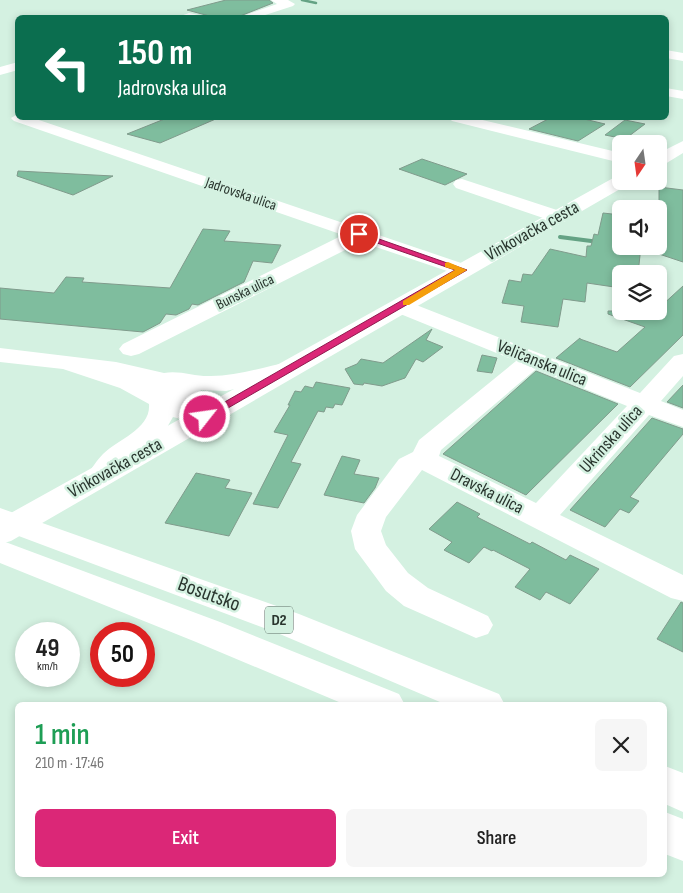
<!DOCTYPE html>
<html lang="en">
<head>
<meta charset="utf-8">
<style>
	body { margin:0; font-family:"Sofia Sans Condensed",sans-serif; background:#f6f6f6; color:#222; height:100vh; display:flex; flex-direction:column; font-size:19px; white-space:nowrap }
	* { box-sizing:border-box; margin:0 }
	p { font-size:16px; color:#767676 }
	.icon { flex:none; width:28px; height:28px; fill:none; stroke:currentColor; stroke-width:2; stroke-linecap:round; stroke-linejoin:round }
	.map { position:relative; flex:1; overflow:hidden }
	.panel { position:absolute; left:15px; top:702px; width:652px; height:175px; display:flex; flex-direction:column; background:#fff; border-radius:8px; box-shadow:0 2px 8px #0003 }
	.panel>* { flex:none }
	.top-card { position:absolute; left:15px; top:15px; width:654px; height:105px; border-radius:8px; box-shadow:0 2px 8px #0003; background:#0b6e4f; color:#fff; overflow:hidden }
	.needle { width:32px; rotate:193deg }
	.buttons { position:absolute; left:612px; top:135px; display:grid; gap:10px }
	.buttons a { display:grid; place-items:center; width:55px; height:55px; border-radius:8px; background:#fff; box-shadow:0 2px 8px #0003; font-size:25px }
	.speed { position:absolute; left:15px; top:622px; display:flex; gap:10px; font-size:25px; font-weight:700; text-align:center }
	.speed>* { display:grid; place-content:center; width:65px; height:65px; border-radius:50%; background:#fff; box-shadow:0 2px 8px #0003; line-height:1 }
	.speed small { font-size:12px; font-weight:400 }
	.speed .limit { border:8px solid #d22; background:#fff; color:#111 }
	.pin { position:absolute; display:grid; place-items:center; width:42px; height:42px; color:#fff; margin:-21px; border:2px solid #fff; border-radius:50%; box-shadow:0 1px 5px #0007 }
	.me { position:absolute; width:55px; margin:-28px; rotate:60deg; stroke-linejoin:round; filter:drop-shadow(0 0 4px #0008) }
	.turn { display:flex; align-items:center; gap:18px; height:105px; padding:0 20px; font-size:22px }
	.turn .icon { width:65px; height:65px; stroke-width:2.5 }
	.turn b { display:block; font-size:35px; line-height:42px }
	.round { display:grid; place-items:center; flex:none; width:52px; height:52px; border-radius:8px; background:#f6f6f6 }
	.head { display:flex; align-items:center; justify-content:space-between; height:85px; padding:0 20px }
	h1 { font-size:30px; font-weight:600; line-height:38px; color:#1e9e55 }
	.action { display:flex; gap:10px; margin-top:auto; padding:10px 20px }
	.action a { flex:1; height:58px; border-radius:8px; background:#db2777; color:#fff; font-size:20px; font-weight:600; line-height:58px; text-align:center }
	.action a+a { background:#f6f6f6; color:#222 }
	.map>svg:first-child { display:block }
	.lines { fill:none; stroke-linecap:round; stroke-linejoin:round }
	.stream-far1 { stroke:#64a284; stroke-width:2.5 }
	.stream { stroke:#64a284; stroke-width:4 }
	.building { fill:#7fbd9e; stroke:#809b8c }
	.minor { fill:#fff; fill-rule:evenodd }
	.major { fill:#fff; fill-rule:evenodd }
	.highway { fill:#fff; fill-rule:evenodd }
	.route { fill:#db2777; stroke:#8e194d }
	.slow { fill:#f59e0b }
	.labels { text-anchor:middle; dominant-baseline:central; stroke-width:5; stroke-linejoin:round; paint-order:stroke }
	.far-street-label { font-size:15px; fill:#29352e; stroke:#d4f1e1 }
	.shield { fill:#d4f1e1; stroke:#5c6d64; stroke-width:1 }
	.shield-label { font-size:16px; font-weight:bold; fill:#29352e }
	.street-label { font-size:18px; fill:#29352e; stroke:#d4f1e1 }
	.near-street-label { font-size:21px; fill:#29352e; stroke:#d4f1e1 }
</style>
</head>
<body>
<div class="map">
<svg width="683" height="893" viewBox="0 0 683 893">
	<rect width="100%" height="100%" fill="#d4f1e1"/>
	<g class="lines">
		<path class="stream-far1" d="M302 0 316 3"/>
		<path class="stream" d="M560 237 599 242
			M636 246 666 250"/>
	</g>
	<path class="building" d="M226 0H269L273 3 235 18H217L187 10Z
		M167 118H218L160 143 127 134Z
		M550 118H580L605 124 578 141 529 129Z
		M625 120 645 124 625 139 605 135Z
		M422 159 467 174 445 185 399 169Z
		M18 171 113 176 73 195 17 176Z
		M659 187 683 190V262L659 254Z
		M603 213 621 215V246H641L638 274H621V288L587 283 585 302 563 299 558 327 521 322 524 306 502 303 509 280 521 282 523 274 532 275 550 249 586 257 587 246H591L594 234 598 235Z
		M203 229 230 231 224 241 281 245 272 263 253 261 244 282 198 305 192 304 189 309 176 315 166 314 160 323 143 332 0 319V288L54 293 66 277 84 278 82 282 170 288Z
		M683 286V335L630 387 556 358 580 338V339L617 352 645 327 608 314V311H659V308Z
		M432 329 426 340 443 347 423 362 416 359 405 378 382 386 364 383 363 385 354 384 345 369 357 364 361 359 383 363Z
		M482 355 497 358 492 373 477 371Z
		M536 371 618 404 526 495 443 454Z
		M316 382 350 388 342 405 335 404 333 408 326 407 324 412 318 411 291 462 301 464 278 508 253 504 288 435 274 432 290 405H288L295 391 301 392 305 386 313 388Z
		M683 385V408L667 402Z
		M652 418 683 429V434L630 497 639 501 629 513 620 509 605 527 570 510Z
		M342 456 360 460 354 474 379 478 375 488 364 503 324 495Z
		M196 473 230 480 225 488 252 493 229 536 165 523Z
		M457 502 480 514 477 517 530 544 532 542 566 560 570 555 599 569 570 604 546 592 540 600 515 587 530 569 493 550 492 551 484 547 469 563 444 550 452 542 429 529Z
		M681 602 683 603V652L657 639Z"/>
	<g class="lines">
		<path class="minor" d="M271 0H288L295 4 293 6 256 18H237L277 4Z
			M189 13 205 16 206 18H175Z
			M666 50 683 53V61L666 58Z
			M18 62V70L0 75V67Z
			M666 88 683 91V99L666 96Z
			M18 114V118H33L470 266 473 270 470 274 463 276 456 274 361 242 139 354 131 356 123 354 119 349 123 344 343 235 14 121 11 118Z
			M449 118H474L621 153V163L452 121Z
			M462 179 566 213 568 217 566 221 559 223 552 221 456 188 453 184 456 180Z
			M401 299 640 393 674 356 683 354V376L661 401 683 410V427L649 415 560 515 683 575V601L671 598 422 470 386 517 381 531 386 545 408 573 428 588 488 616 493 625 488 634 476 638 404 606 386 591 355 549 351 531 357 515 399 459 413 452 419 440 516 361 393 311 390 306 393 301ZM536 369 627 406 536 503 439 456 441 450Z"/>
		<path class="major" d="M683 141V153L665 164 659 165V153Z
			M621 176V181H630L627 185 11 541 0 544V519L615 177Z"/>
		<path class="highway" d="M0 348 116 362 164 373C180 370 196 377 211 376 237 376 264 367 289 362L298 364 301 369 298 374 226 391 200 390 210 400 218 417 214 423 205 425 173 417 162 436 123 466 111 483 101 485 91 483 87 476C91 469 97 460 103 454 118 439 151 429 149 404L120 388 63 369 0 362Z
			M0 508 299 614 499 694 505 705H447L275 632 0 529Z
			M0 540 220 622 399 694 405 705H346L196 642 0 563Z
			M665 766 683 773V812L665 804Z
			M665 812 683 819V861L665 854Z"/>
	</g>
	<path class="route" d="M357 233H362L467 270 209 419H202L200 417 202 415 455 270 357 236Z"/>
	<path class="slow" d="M448 262 467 270 409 305H403V301L455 270 445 267V263Z"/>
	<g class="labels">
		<g class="far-street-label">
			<text transform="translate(241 194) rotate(19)">Jadrovska ulica</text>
			<text transform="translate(245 292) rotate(-26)">Bunska ulica</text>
		</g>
		<rect class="shield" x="265" y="606.5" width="28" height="27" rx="4"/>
		<g class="shield-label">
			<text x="279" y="620">D2</text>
		</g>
		<g class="street-label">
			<text transform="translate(532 231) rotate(-29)">Vinkovačka cesta</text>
			<text transform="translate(542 363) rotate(22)">Veličanska ulica</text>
			<text transform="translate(611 439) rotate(-48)">Ukrinska ulica</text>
			<text transform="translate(115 468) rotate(-29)">Vinkovačka cesta</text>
			<text transform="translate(487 491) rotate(27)">Dravska ulica</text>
		</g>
		<g class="near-street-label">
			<text transform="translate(209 594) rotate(20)">Bosutsko</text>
		</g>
	</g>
</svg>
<div class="buttons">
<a><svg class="needle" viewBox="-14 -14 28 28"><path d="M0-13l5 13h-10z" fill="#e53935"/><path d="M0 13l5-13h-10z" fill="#767676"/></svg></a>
<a><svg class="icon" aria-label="sound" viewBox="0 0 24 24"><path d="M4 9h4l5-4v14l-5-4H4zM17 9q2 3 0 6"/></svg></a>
<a><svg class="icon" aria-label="layers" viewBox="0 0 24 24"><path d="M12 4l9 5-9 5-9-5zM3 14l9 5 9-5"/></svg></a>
</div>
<div class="speed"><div>49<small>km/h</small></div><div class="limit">50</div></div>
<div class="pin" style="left:359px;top:234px;background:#d93025"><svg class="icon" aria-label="arrive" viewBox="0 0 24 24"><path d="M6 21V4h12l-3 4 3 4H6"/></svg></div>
<svg class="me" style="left:205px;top:417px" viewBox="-20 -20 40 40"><circle r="17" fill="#db2777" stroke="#fff" stroke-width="3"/><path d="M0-11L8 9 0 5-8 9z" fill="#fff"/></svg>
<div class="top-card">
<div class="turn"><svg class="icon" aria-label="left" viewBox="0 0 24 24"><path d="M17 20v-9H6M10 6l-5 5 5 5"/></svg><div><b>150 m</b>Jadrovska ulica</div></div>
</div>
<section class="panel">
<div class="head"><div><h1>1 min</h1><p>210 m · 17:46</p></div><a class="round"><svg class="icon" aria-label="close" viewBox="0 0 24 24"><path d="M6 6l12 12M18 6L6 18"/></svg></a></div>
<div class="action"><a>Exit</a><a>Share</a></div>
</section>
</div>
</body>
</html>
